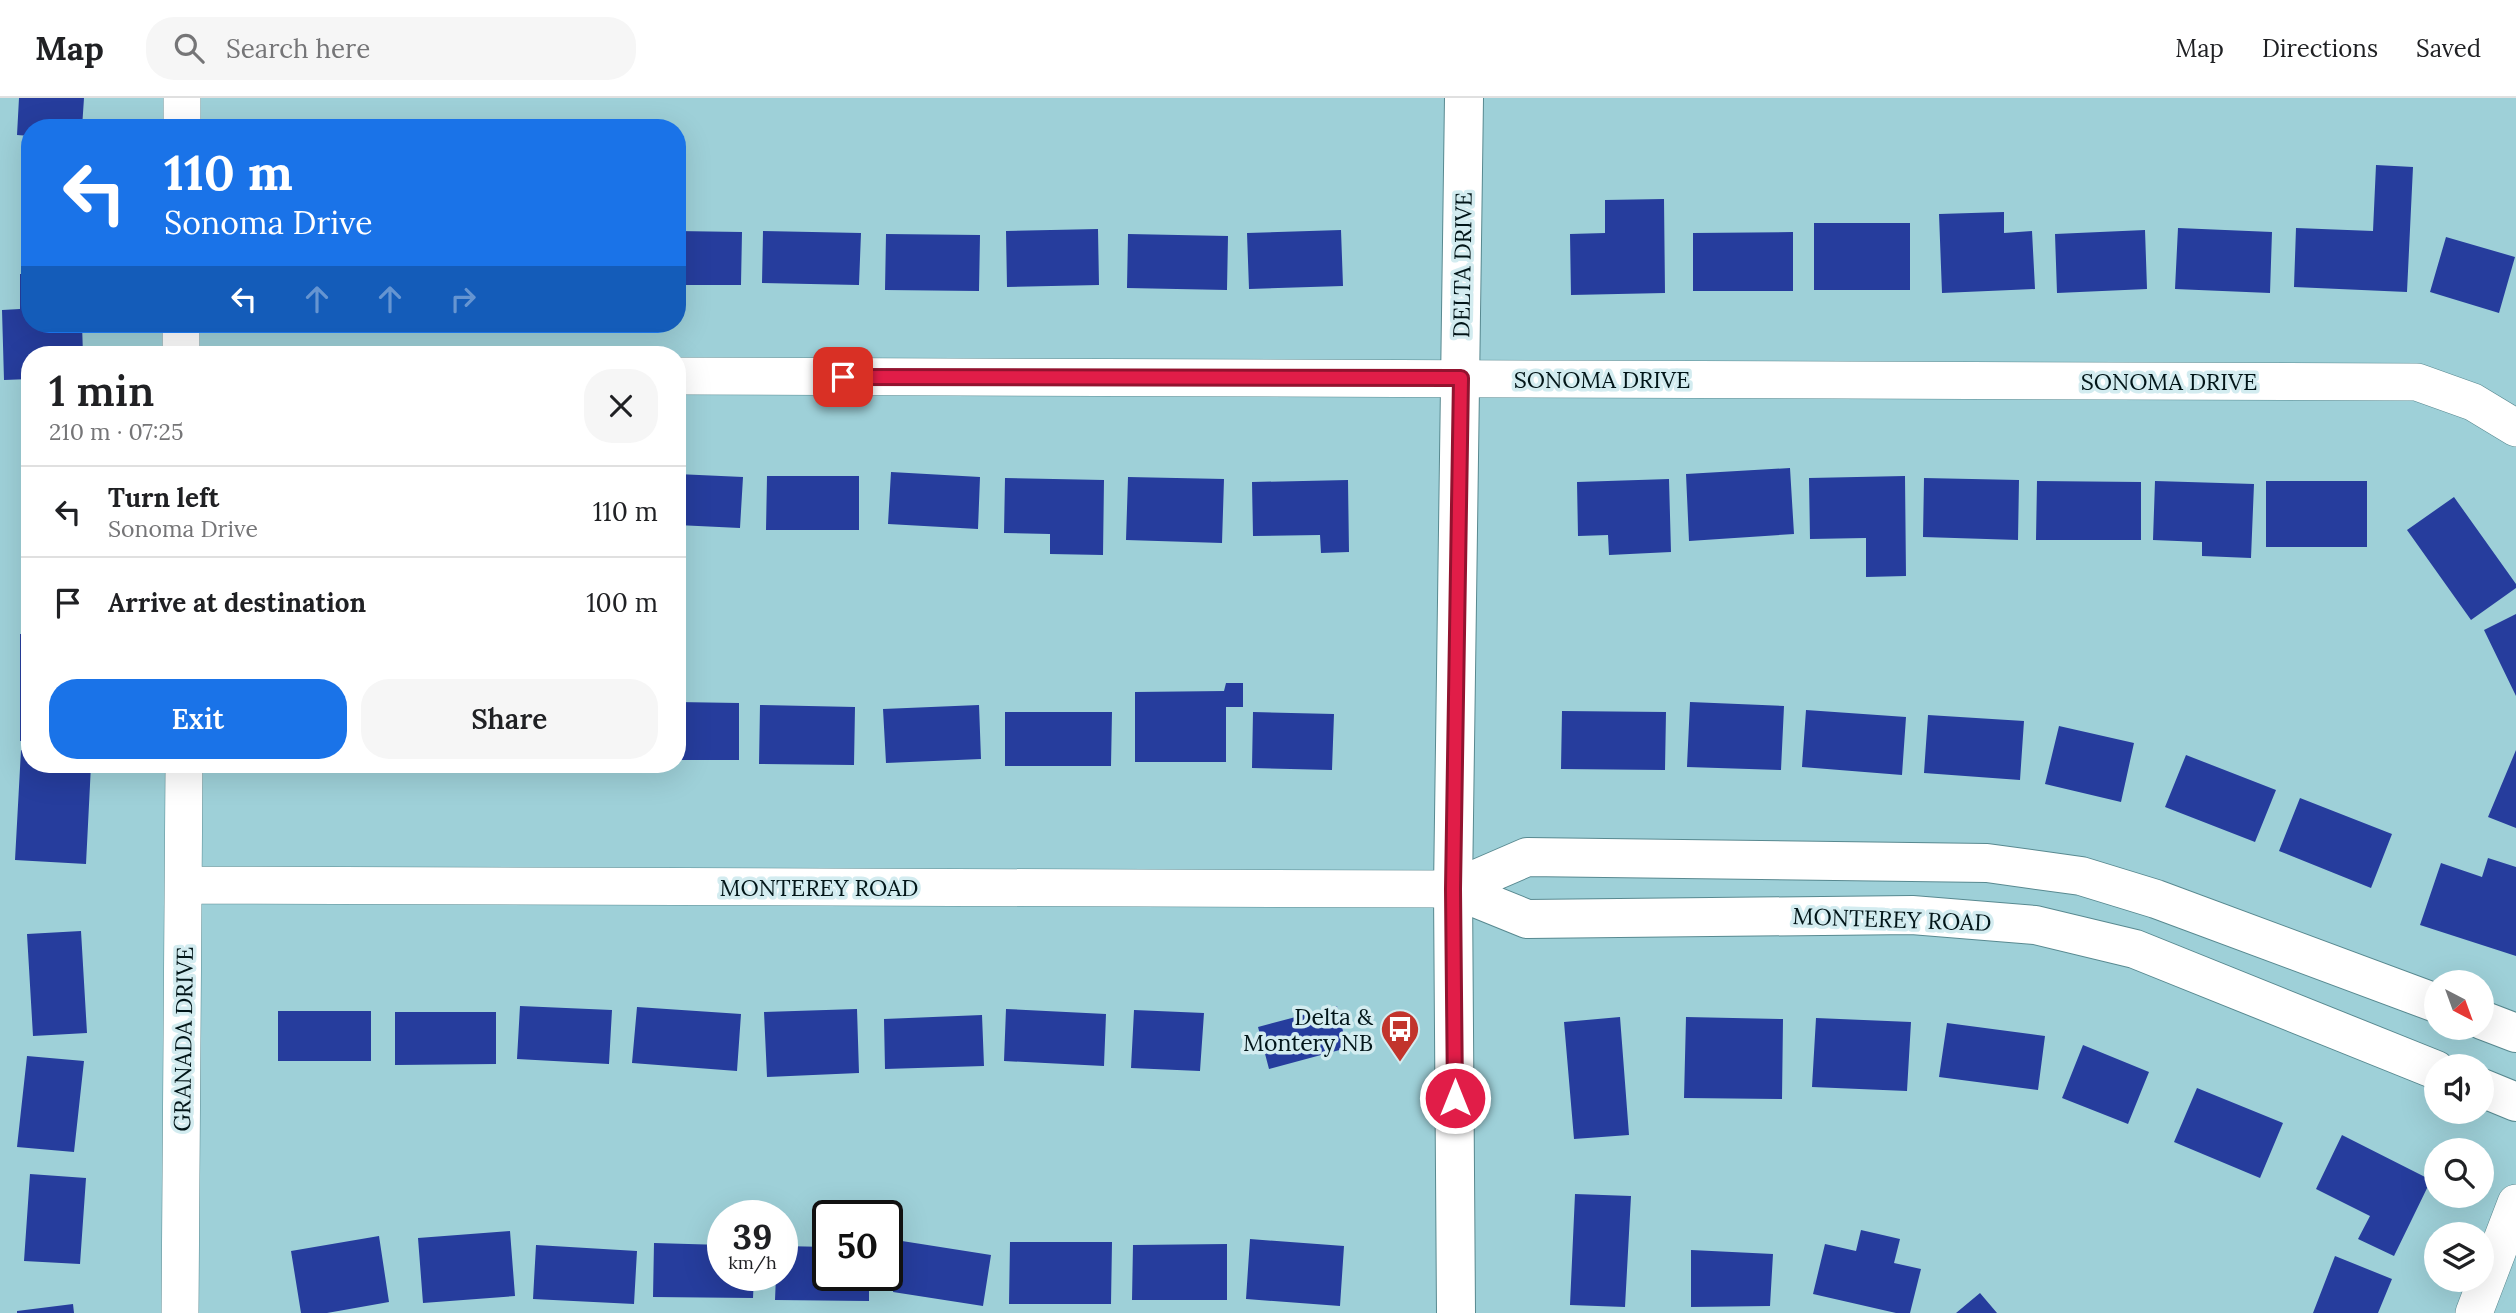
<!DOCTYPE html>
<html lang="en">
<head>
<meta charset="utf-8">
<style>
	body { margin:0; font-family:Lora,serif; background:#f6f6f6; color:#202124; height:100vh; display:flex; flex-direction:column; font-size:26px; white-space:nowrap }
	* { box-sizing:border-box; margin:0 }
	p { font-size:23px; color:#757577 }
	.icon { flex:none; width:38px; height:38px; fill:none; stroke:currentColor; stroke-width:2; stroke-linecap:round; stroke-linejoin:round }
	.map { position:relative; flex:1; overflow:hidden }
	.panel { position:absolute; left:21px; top:248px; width:665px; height:427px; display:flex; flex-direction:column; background:#fff; border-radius:28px; box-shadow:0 7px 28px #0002 }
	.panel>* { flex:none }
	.hud { position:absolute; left:21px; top:21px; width:665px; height:214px; border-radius:28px; box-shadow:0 7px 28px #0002; background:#1a73e8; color:#fff; overflow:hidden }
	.needle { width:46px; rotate:139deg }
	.controls { position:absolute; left:2424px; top:872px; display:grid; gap:14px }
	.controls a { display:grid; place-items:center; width:70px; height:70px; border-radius:50%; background:#fff; box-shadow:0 7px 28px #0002; font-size:35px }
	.speed { position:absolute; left:707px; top:1102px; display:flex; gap:14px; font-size:35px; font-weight:700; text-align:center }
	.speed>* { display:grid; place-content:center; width:91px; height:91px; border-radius:50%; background:#fff; box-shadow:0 7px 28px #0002; line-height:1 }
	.speed small { font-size:18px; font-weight:400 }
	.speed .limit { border:4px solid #111; border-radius:10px; background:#fff; color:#111 }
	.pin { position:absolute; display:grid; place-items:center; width:60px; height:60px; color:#fff; margin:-30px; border-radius:14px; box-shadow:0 4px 10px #0006 }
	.me { position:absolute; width:77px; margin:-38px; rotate:0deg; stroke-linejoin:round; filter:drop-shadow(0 0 5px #0008) }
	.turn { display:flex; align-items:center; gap:24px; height:147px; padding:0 28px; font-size:32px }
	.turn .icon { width:91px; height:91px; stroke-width:2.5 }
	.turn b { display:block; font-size:49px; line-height:60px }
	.lanes { display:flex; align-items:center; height:66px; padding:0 28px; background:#0003; justify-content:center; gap:35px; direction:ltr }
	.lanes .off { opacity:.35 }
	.round { display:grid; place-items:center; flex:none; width:74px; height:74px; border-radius:28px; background:#f6f6f6 }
	.head { display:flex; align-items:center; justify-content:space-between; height:119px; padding:0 28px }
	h1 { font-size:42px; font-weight:600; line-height:52px }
	.primary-button { display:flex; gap:14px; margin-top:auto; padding:14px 28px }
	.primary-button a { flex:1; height:80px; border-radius:28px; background:#1a73e8; color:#fff; font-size:28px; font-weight:600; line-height:80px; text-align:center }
	.primary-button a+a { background:#f6f6f6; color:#202124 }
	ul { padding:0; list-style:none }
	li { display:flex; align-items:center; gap:21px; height:91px; padding:0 28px; border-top:2px solid #e0e0e0 }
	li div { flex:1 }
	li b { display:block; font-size:26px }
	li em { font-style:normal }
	header { display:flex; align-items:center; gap:42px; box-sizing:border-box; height:98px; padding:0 35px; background:#fff; border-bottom:2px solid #e0e0e0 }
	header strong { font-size:33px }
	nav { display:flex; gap:38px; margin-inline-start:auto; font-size:24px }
	.search { width:490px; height:63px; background:#f6f6f6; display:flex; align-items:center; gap:18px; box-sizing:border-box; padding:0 24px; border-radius:28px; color:#757577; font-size:26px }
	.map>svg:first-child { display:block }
	.building { fill:#263d9d }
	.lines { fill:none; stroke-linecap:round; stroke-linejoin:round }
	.minor-casing { stroke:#588990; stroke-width:38 }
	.tertiary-casing { stroke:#588990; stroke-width:40 }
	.secondary-casing { stroke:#588990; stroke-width:40 }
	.minor { stroke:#fff; stroke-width:37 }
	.tertiary { stroke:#fff; stroke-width:38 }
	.secondary { stroke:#fff; stroke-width:38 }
	.route-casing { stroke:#92132f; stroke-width:18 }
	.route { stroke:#e11d48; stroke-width:12 }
	.labels { text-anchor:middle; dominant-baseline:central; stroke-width:7; stroke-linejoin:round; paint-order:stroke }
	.street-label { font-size:23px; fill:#021518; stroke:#d3ecf0 }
	.poi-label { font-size:23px; fill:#021518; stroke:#d3ecf0; text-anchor:end }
</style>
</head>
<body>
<header>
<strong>Map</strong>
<div class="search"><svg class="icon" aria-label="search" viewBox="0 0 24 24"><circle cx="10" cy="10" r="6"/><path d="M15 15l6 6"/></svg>Search here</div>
<nav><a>Map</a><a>Directions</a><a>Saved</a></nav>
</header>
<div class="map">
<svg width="2516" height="1215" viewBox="0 0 2516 1215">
	<rect width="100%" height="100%" fill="#9ed0d8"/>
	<path class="building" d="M19 0H84L82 30H30V38L17 37Z
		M30 58V154H21V59Z
		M2376 67 2413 69 2407 194 2294 189 2296 130 2373 133Z
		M1664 101 1665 195 1571 197 1570 136 1605 135V102Z
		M2004 114V135L2032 133 2035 191 1942 195 1939 116Z
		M1814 125H1910V192H1814Z
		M2178 130 2272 134 2270 195 2175 191Z
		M1098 131 1099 187 1007 189 1006 133Z
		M1341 132 1343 188 1249 191 1247 135Z
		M2145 132 2147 191 2057 195 2055 136Z
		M677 133 742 134 741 187H677Z
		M763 133 861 135 859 187 762 185Z
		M1793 134V193H1693V135Z
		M886 136 980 137 979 193 885 192Z
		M1128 136 1228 138 1227 192 1127 190Z
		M2446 139 2515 159 2499 215 2430 194Z
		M20 176H30V226H82L83 257H30V281L4 282 2 212 20 211Z
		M22 296H30V402H21Z
		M1790 370 1794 436 1689 443 1686 376Z
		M891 374 980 379 978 431 888 426Z
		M677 376 743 379 740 430 677 427Z
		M767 378H859V432H766Z
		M1905 378 1906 478 1866 479V440L1810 441 1809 380Z
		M1128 379 1224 381 1222 445 1126 442Z
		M1005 380 1104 382 1103 457 1050 456V436L1004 435Z
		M1924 380 2019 382 2018 442 1923 439Z
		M1669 381 1671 454 1609 457 1608 437 1578 438 1577 384Z
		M1348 382 1349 454 1321 455 1320 437 1253 438 1252 384Z
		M2037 383 2141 384V442H2036Z
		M2155 383 2254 386 2251 460 2202 458V444L2153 442Z
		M2266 383H2367V449H2266Z
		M2454 399 2516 486V490L2471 522 2407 432Z
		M27 421H30V516H25Z
		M2516 516V598L2484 532Z
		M20 536H30V643H20Z
		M1226 585H1243V609H1226V664H1135V594L1224 593Z
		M677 604 739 605V662H677Z
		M1690 604 1784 608 1781 672 1687 669Z
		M760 607 855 609 854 667 759 666Z
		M979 607 981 661 886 665 883 611Z
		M1806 612 1906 619 1902 677 1802 669Z
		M1562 613 1666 614 1665 672 1561 671Z
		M1005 614H1112L1111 668H1005Z
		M1253 614 1334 616 1332 672 1252 670Z
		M1928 617 2024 623 2020 682 1924 675Z
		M2059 628 2134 645 2121 704 2045 686Z
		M21 652 30 653V667H91L86 766 15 762Z
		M2516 652V730L2488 719Z
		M2186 657 2276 692 2255 744 2165 709Z
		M2300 700 2392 736 2371 790 2279 753Z
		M2488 760 2516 769V858L2420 827 2441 765 2482 779Z
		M81 833 87 935 33 938 27 836Z
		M520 908 612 912 609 966 517 961Z
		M1337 908 1347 950 1269 971 1258 929Z
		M637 909 741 916 737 973 632 965Z
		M857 911 859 975 767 979 764 914Z
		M1006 911 1106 916 1104 968 1004 963Z
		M1134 912 1204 915 1200 973 1131 970Z
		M278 913H371V963H278Z
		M395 914H496V966L395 967Z
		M982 917 984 968 885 971 884 921Z
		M1620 919 1629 1037 1574 1041 1564 924Z
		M1686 919 1783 921 1782 1001 1684 1000Z
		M1816 920 1911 924 1907 993 1812 989Z
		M1947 925 2045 938 2038 992 1939 979Z
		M2083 947 2149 974 2128 1026 2062 1000Z
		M27 958 84 963 74 1054 17 1049Z
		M2197 990 2283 1025 2260 1080 2174 1044Z
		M2342 1037 2431 1082 2394 1158 2358 1141 2370 1118 2316 1091Z
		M30 1076 86 1080 80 1166 24 1163Z
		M1575 1096 1631 1098 1625 1209 1570 1207Z
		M1861 1132 1900 1141 1894 1165 1921 1171 1910 1215H1896L1813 1196 1825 1146 1856 1153Z
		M510 1133 515 1198 423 1205 418 1140Z
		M379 1138 389 1204 327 1215H301L291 1153Z
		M1250 1141 1344 1148 1340 1208 1246 1201Z
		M902 1143 991 1157 983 1208 893 1194Z
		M1010 1144H1112L1111 1206H1009Z
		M654 1145 723 1147V1178H754L753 1200 653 1199Z
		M1227 1146V1202H1132L1133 1147Z
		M536 1147 637 1153 634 1206 533 1201Z
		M782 1148 828 1149V1178H869V1203L775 1202 776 1178H782Z
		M1691 1152 1773 1156 1770 1208 1691 1209Z
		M2335 1158 2392 1181 2378 1215H2313Z
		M1980 1195 1997 1215H1956Z
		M73 1206 74 1215H17V1213Z"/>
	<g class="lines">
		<g class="minor-casing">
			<path id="minor" d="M182 30V0
				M181 257V226
				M677 278 2417 284 2473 304 2516 330
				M185 787 1453 791
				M180 1215 184 667
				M2474 1215 2516 1105"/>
		</g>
		<g class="tertiary-casing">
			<path id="tertiary" d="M1453 791 1527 821 1912 817 2035 827 2135 851 2436 972
				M1453 791 1527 759 1987 765 2081 778 2156 801 2436 905
				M2482 922 2516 935
				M2482 990 2516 1004"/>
		</g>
		<g class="secondary-casing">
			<path id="secondary" d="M1456 1215 1453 791 1464 0"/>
		</g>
		<use href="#minor" class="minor"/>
		<use href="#tertiary" class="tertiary"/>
		<use href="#secondary" class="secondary"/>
	</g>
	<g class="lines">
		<g class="route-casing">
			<path id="route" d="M843 279 1461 280 1453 791 1455 1000"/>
		</g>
		<use href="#route" class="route"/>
	</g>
	<defs>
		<g id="bus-pin" transform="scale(2.0125)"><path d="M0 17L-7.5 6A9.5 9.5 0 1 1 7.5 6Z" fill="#c2342c" stroke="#d3ecf0"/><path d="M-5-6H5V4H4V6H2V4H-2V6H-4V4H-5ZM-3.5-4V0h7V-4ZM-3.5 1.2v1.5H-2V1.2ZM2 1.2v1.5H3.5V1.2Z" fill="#fff"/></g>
	</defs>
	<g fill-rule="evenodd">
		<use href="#bus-pin" x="1400" y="931"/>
	</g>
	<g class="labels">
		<g class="street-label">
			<text transform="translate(1462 167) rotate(-89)">DELTA DRIVE</text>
			<text x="1602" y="281">SONOMA DRIVE</text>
			<text x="2169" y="283">SONOMA DRIVE</text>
			<text x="819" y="789">MONTEREY ROAD</text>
			<text transform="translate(1892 821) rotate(2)">MONTEREY ROAD</text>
			<text transform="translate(183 941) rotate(-89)">GRANADA DRIVE</text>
		</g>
		<g class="poi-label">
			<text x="1373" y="918">Delta &amp;<tspan x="1373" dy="26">Montery NB</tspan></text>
		</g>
	</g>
</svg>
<div class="controls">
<a><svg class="needle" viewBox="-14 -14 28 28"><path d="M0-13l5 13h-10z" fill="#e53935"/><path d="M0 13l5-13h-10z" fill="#757577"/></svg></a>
<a><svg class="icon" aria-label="sound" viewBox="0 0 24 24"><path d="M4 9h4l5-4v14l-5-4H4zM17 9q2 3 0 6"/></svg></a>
<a><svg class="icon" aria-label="search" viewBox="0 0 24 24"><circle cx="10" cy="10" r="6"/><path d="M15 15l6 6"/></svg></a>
<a><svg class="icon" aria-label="layers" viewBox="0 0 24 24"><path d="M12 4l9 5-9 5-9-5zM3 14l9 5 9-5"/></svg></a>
</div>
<div class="speed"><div>39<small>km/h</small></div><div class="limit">50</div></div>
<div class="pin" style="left:843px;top:279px;background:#d93025"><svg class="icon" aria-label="arrive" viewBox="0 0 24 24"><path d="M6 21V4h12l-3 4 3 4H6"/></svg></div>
<svg class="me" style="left:1455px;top:1000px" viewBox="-20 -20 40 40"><circle r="17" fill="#e11d48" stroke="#fff" stroke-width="3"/><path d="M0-11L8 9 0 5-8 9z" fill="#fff"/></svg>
<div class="hud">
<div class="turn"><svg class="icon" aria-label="left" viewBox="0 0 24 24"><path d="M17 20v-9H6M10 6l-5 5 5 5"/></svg><div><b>110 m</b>Sonoma Drive</div></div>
<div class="lanes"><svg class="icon" aria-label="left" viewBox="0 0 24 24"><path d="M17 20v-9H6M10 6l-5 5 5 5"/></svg><svg class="icon off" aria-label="ahead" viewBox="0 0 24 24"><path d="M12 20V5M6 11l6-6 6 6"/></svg><svg class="icon off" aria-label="ahead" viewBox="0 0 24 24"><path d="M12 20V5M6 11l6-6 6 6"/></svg><svg class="icon off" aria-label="right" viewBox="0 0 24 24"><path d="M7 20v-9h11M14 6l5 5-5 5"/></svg></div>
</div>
<section class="panel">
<div class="head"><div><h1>1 min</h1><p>210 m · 07:25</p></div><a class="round"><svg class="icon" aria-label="close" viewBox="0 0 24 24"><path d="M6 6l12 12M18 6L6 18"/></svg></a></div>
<ul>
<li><svg class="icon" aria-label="left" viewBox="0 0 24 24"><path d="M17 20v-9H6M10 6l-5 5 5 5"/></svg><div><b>Turn left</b><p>Sonoma Drive</p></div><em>110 m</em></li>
<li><svg class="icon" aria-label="arrive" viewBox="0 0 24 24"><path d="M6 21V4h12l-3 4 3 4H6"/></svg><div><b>Arrive at destination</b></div><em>100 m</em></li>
</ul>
<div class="primary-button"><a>Exit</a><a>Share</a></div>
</section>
</div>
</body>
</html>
